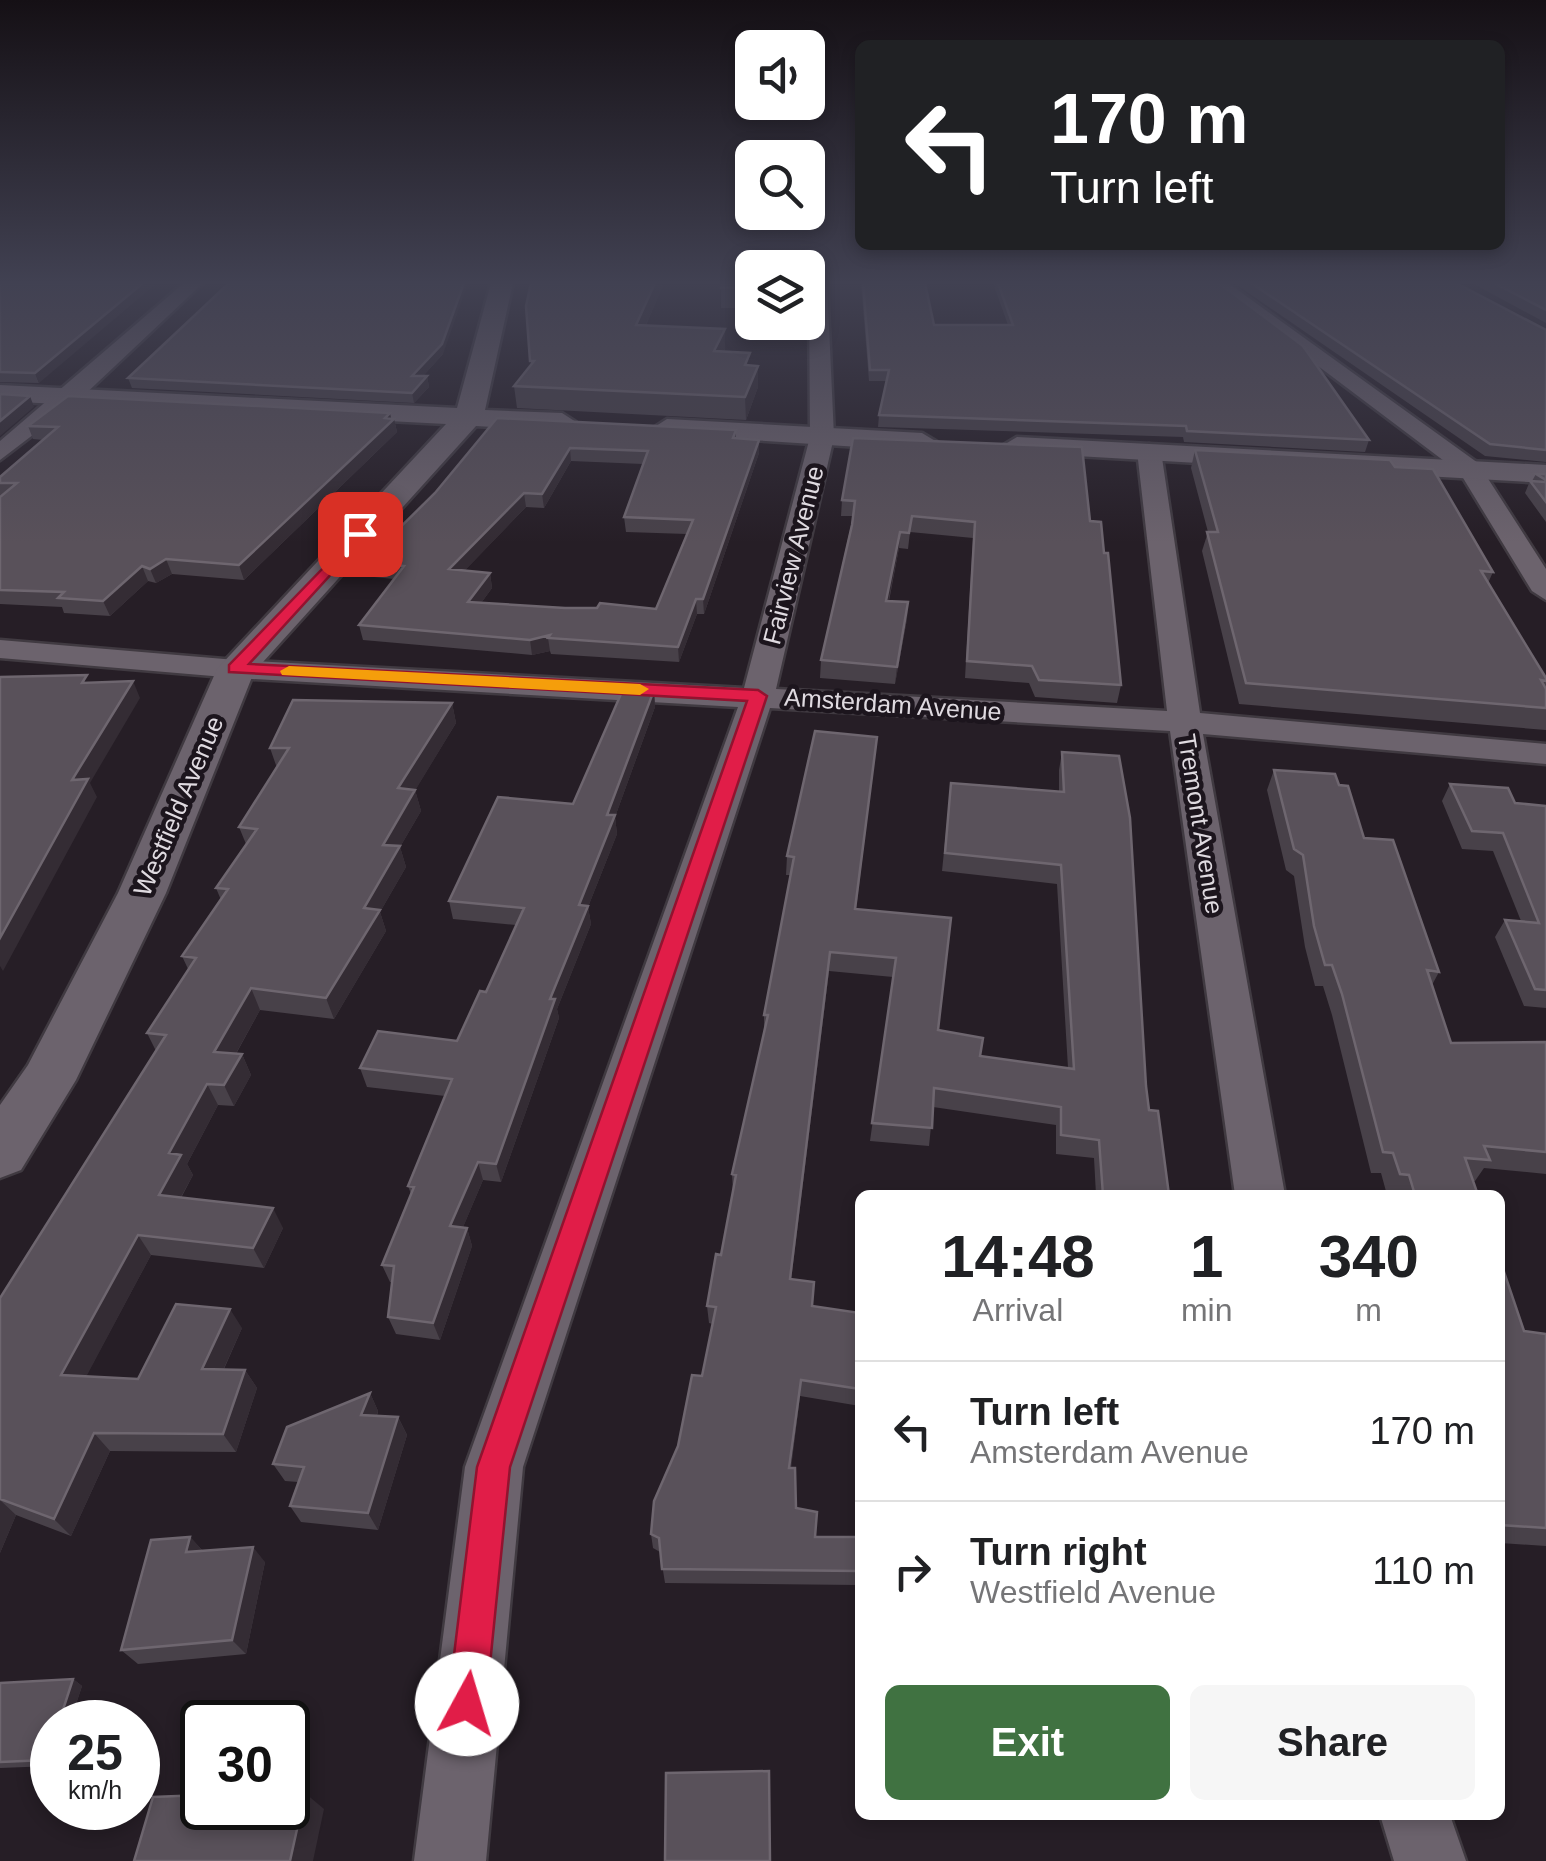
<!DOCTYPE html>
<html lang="en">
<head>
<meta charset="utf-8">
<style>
	body { margin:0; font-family:Arial,sans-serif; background:#f6f6f6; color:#202124; height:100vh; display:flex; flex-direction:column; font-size:38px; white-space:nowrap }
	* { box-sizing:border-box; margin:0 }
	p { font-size:32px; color:#757577 }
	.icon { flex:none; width:55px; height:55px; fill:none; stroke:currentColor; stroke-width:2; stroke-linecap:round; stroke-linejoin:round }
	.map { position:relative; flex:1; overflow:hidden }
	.sheet { position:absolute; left:855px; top:1190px; width:650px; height:630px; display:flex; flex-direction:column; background:#fff; border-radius:15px; box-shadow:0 5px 15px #0003 }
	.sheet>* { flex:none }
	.banner { position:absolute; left:855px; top:40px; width:650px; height:210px; border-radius:15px; box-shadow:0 5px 15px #0003; background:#202124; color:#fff; overflow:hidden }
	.tools { position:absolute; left:735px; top:30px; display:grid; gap:20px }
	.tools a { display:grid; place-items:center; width:90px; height:90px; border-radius:15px; background:#fff; box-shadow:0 5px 15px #0003; font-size:50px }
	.speed { position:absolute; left:30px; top:1700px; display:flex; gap:20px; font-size:50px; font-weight:700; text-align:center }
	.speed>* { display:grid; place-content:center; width:130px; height:130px; border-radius:50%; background:#fff; box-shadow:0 5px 15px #0003; line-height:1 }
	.speed small { font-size:25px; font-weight:400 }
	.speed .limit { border:5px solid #111; border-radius:15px; background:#fff; color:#111 }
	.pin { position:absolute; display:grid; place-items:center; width:85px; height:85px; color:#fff; margin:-42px; border-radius:20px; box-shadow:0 5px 15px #0006 }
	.me { position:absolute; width:110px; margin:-55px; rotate:6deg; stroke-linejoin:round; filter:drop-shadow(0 0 8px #0008) }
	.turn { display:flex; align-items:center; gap:35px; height:210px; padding:0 30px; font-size:45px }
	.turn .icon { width:130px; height:130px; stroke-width:2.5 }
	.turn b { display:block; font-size:70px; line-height:85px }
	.eta { display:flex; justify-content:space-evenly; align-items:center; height:170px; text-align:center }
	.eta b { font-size:60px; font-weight:600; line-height:70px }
	.cta { display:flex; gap:20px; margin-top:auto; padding:20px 30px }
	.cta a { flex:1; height:115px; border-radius:15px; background:#407241; color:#fff; font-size:40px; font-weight:600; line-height:115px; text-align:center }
	.cta a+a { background:#f6f6f6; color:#202124 }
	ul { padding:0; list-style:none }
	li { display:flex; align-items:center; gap:30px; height:140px; padding:0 30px; border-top:2px solid #e0e0e0 }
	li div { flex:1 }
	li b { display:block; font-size:38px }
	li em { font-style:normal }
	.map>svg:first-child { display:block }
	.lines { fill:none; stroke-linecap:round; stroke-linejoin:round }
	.minor-casing { stroke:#403a41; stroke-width:5 }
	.tertiary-casing { stroke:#403a41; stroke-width:5 }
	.minor { fill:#6c636d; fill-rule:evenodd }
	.tertiary { fill:#6c636d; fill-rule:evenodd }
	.wall { fill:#484149; fill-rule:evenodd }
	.shaded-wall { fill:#342c34 }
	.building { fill:#59515a; stroke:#6e666f; stroke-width:2.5; fill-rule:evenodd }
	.route { fill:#e11d48; stroke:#92132f; stroke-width:2.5 }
	.slow { fill:#f59e0b }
	.labels { text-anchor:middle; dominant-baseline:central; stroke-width:9; stroke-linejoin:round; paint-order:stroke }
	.street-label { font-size:25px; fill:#dfdae0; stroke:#1c151d }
</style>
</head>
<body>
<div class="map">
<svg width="1546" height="1861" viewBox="0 0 1546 1861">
	<rect width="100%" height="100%" fill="#261e26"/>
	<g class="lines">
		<g class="minor-casing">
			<path id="minor" d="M184 283H203L80 399 0 460V441Z
				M809 283H827L834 437 776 689 1167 711 1137 451 1149 444 1161 451 1200 713 1546 744V764L1203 734 1285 1195H1235L1170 731 770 708 523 1467 486 1861H414L465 1467 738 707 236 678 0 658V640L236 660 744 688 810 437Z
				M1208 283H1228L1478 463 1546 569V600L1532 591 1460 473Z
				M1380 1815H1450L1466 1861H1394Z"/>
		</g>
		<g class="tertiary-casing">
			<path id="tertiary" d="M491 283H513L485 410 562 413 576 422 562 431 476 426 254 672 166 893 76 1080 21 1170 0 1178V1105L28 1065 118 893 217 669 446 424 0 401V385L457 408Z
				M667 419 922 433 937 442 922 451 657 434 653 428Z
				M1017 437 1546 465V483L1007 452 1002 446Z"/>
		</g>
		<use href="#minor" class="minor"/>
		<use href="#tertiary" class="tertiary"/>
	</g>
	<path class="wall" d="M0 283 39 383 0 382Z
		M531 283H664L646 325 725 349 724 352 750 365 758 366V387L746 420 517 408 514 386 531 365 526 306Z
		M752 283V308H721V288Z
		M861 283H925L934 325H1008L993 283H1219L1369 440 1365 452 1184 442 1183 437 878 427 879 415 886 381H869Z
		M1234 283H1456L1546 330V462L1485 456Z
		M1472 283H1546V323Z
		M443 354 423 376H427L429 387 414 403 132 388 128 378Z
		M497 418 736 430V438L759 453 704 614H697L679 662 551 654 550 651 532 655 363 640 359 625 394 579 374 577 371 563 372 561 371 556 435 493ZM571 461 643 464 624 517 626 532 687 534 656 609 565 608 481 603 492 588 490 573 464 571 526 507 544 508Z
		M394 419 397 432 244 580 172 574 156 583 148 581 110 616 64 613 62 607 0 604V477L44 440 33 439 28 426Z
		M1195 450 1493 572 1488 583 1546 678V730L1239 704 1202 551 1208 532 1191 468Z
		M1536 474H1546V522L1525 493 1530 481H1532Z
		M842 500 1090 521 1121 685 1117 703 1035 697 1029 683 965 678 973 538 910 532 908 549 899 548 889 601 908 602 907 619 895 684 820 678 821 660 853 516H841Z
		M654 690 655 707 615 817 617 834 588 907 591 924 557 1009 559 1018 501 1182 483 1180 463 1227 467 1228 472 1246 440 1340 396 1334 388 1317 392 1282H390L382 1265 411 1194 408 1186 445 1096 367 1087 360 1068 457 1041 486 992 516 925 453 919 449 901 573 804Z
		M452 703 456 723 415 790 421 811 400 847 406 867 380 912 386 931 334 1019 260 1010 236 1054H242L251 1075 234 1106 218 1105 187 1164 193 1175 181 1198 283 1228 264 1268 151 1255 86 1376 138 1379 242 1328 224 1369 245 1370 257 1388 236 1452 110 1451 71 1536 16 1515 0 1553V1298L156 1051 147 1033 188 969 182 956 221 900 216 888 246 844 239 827 277 768 270 748Z
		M877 737 856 909 951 918 938 1030 980 1056 1068 1068 1057 884 942 871 951 783 1059 791V770L1062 752 1146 1086 1149 1110 1169 1195H1096L1094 1158 1056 1154V1125L933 1107 929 1146 870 1141 893 977 829 971 791 1280 813 1307 860 1313V1406L800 1396 791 1468 796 1508 815 1537H860V1621H858L857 1585 665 1583 660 1552 653 1548 651 1534 702 1376 713 1324 709 1323 707 1306 721 1255 733 1193 732 1174 764 1033V1015L791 875H786L787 856Z
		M1274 770 1339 785 1364 838 1439 972 1432 985 1451 1043 1546 1042V1174L1484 1168 1475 1181H1473L1478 1195H1387L1381 1173H1371L1332 1015 1323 986H1315L1305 947 1294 876 1286 870 1267 790Z
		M1450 784 1515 803 1546 806V1008L1524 1006 1495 937 1505 920 1521 921 1493 851 1462 849 1442 801Z
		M1500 1260 1524 1331 1546 1334V1546L1500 1543Z
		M370 1393 378 1411 377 1416 398 1417 407 1435 378 1530 301 1522 290 1506 298 1482 285 1481 273 1464Z
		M190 1537 202 1550 265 1562 246 1654 138 1664 121 1650Z
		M73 1679 82 1686 70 1722H52V1766L0 1768V1683Z"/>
	<path class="shaded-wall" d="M143 283H157L39 383 35 373Z
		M464 283H468L443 354 414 386 412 376Z
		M655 283H664L637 345 636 325Z
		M725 329V349L714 372V351Z
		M758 366V387L746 420 745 397Z
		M427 376 429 387 414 403 412 393Z
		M30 396 34 407 0 436V421Z
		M390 413 392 422 394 419 397 432 244 580 239 565Z
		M759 440V453L704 614 703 599Z
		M570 448 571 461 544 508 542 494Z
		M524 493 526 507 452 584 449 569Z
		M900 532 899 548 885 618 886 601Z
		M166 559 172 574 156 583 150 569Z
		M142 566 148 581 110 616 103 601Z
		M490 573 492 588 471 617 468 602Z
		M696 599 697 614 679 662 678 647Z
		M908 602 907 619 895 684 897 667Z
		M550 635 548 638 550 651 532 655 530 640Z
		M133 681 140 698 90 783 97 797 3 971 0 966V938L72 780Z
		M654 690 655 707 615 817 617 834 588 907 591 924 557 1009 559 1018 501 1182 496 1164 550 999 607 815Z
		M452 703 456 723 404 809 398 788Z
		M877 737 875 755 854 928 855 909Z
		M415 790 421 811 400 847 406 867 380 912 386 931 334 1019 326 998 364 908 383 845Z
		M830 952 829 971 789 1297 790 1279Z
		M251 988 260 1010 225 1073 214 1052Z
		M242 1054 251 1075 234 1106 224 1085Z
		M207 1084 218 1105 187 1164 193 1175 171 1215 159 1195 169 1153Z
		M478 1162 483 1180 456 1244 450 1226Z
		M273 1208 283 1228 264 1268 253 1248Z
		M467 1228 472 1246 440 1340 433 1323Z
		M138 1235 151 1255 77 1394 61 1375Z
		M230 1309 242 1328 215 1388 202 1369Z
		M245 1370 257 1388 236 1452 223 1434Z
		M801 1380 800 1396 789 1483V1468Z
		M370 1393 378 1411 370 1432 361 1415Z
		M398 1417 407 1435 378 1530 368 1513Z
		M94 1433 110 1451 71 1536 54 1519Z
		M0 1500 16 1515 0 1553Z
		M190 1537 204 1552H186Z
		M253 1547 265 1562 246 1654 232 1640Z
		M73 1679 82 1686 70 1722H59Z
		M52 1741V1763L46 1760Z
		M305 1793 324 1809 313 1861H290Z"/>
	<path class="building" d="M0 283H143L35 373 0 372Z
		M229 283H464L442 344 412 376H427L412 393 128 378Z
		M531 283H655L636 325 725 329 714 351 750 353 745 365 758 366 745 397 514 386 534 361H530L526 306Z
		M722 283H752V288H721Z
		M863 283H925L934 325H1013L998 283H1219L1303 346 1369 440 1187 431 1186 426 879 415 889 370H870Z
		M1251 283H1456L1546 330V450L1490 444Z
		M1494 283H1546V310Z
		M0 394 30 396 0 421Z
		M68 396 390 413 385 418 394 419 239 565 166 559 150 569 142 566 103 601 58 598 64 592 0 590V497L17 483H0V477L58 427 28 426Z
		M497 418 736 430 733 438 759 440 703 599H696L678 647 548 638 550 635 530 640 359 625 404 566 371 563 377 556H371L435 493ZM570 448 648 451 624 517 693 520 656 609 600 603 597 608H565L468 602 490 573 449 569 524 493 542 494Z
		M853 438 1082 447 1090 521 1101 522 1104 553H1108L1121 685 1039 680 1032 666 967 661 975 522 912 516 909 533 900 532 886 601 908 602 897 667 821 660 852 525 855 501 842 500Z
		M1195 450 1390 460 1395 467 1433 469 1493 572 1481 571 1546 678V681L1541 680 1546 689V708L1246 683 1207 532H1218Z
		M1536 474H1546V480Z
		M1530 481 1546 482V502Z
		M87 675 82 683 133 681 72 780 88 779 0 938V677Z
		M624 687 654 690 607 815H615L579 905 588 906 550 999H555L496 1164 478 1162 450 1226 467 1228 433 1323 388 1317 394 1266 382 1265 414 1187 408 1186 452 1079 360 1068 378 1031 457 1041 480 991 486 992 524 908 449 901 498 797 573 804Z
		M293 700 452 703 398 788 415 790 383 845 400 846 364 908 380 910 326 998 251 988 214 1052 242 1054 224 1085 207 1084 169 1153 181 1155 159 1195 273 1208 253 1248 138 1235 61 1375 138 1379 176 1304 230 1309 202 1369 245 1370 223 1434 94 1433 54 1519 0 1499V1298L166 1035 147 1033 196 958 182 956 228 889 216 888 257 829 239 827 289 748H270Z
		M815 731 877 737 855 909 951 918 938 1030 983 1038 980 1056 1074 1069 1061 865 945 853 951 783 1064 792 1062 752 1119 756 1130 818 1146 1086 1149 1110 1158 1111 1169 1195H1103L1099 1140 1061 1135V1107L934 1088 932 1128 872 1123 896 958 830 952 790 1279 814 1282 812 1306 860 1313V1389L801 1380 789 1468H795L796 1508 817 1512 815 1537H860V1600L859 1571 662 1569 659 1538 651 1534 654 1501 678 1446 692 1375 702 1376 716 1307 707 1306 716 1254 721 1255 736 1175 732 1174 768 1015H764L794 857 787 856Z
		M1274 770 1335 774 1339 785 1348 786 1364 838 1393 840 1439 972 1427 970 1451 1043 1546 1042V1152L1484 1146 1490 1160 1465 1158 1478 1195H1415L1409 1175 1400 1174 1393 1153 1383 1152 1342 994 1332 965H1325L1314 926 1303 855 1294 849Z
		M1450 784 1508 788 1515 803 1546 806V990L1535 989 1505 920 1539 923 1503 833 1472 831Z
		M1500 1260 1524 1331 1546 1334V1528L1500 1525Z
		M370 1393 361 1415 398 1417 368 1513 290 1506 304 1467 273 1464 287 1427Z
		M190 1537 186 1552 253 1547 232 1640 121 1650 151 1540Z
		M73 1679 59 1722H52V1741L46 1760 0 1762V1683Z
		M769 1771 770 1861H665L666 1773Z
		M305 1793 290 1861H134L153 1797 202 1795V1808H288V1794Z"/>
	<linearGradient id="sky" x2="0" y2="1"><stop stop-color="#151015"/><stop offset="0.52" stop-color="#414152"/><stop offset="1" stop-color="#414152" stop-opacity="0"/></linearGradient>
	<rect width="1546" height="543" fill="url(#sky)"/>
	<path class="route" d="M360 530 365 531V537L249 664 758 690 767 696 510 1467 486 1704 481 1717 467 1722 454 1717 448 1704 477 1467 747 701 229 672V665Z"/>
	<path class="slow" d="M289 666 640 684 649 689 640 695 282 675 280 671Z"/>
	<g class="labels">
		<g class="street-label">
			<text transform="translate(793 555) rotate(-76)">Fairview Avenue</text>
			<text transform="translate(893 704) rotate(4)">Amsterdam Avenue</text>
			<text transform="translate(178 806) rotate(-67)">Westfield Avenue</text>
			<text transform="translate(1201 824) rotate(81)">Tremont Avenue</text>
		</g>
	</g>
</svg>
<div class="tools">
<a><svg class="icon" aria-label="sound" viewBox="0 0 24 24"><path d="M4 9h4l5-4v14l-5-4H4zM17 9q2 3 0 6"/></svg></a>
<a><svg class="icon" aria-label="search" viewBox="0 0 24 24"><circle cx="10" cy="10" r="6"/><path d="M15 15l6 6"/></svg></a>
<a><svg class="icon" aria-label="layers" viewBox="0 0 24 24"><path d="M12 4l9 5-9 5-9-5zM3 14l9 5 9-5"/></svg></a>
</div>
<div class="speed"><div>25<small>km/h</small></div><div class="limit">30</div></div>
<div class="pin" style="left:360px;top:534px;background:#d93025"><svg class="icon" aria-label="arrive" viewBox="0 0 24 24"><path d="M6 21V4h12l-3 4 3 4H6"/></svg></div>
<svg class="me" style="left:467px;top:1704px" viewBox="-20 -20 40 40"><circle r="19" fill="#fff"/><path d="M0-13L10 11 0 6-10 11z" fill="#e11d48"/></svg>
<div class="banner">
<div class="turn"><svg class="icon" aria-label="left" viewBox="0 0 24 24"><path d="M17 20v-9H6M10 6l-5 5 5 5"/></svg><div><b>170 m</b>Turn left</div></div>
</div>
<section class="sheet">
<div class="eta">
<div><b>14:48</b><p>Arrival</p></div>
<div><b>1</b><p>min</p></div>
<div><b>340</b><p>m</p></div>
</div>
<ul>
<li><svg class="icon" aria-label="left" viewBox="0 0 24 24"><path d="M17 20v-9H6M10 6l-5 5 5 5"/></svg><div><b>Turn left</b><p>Amsterdam Avenue</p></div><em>170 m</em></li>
<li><svg class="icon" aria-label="right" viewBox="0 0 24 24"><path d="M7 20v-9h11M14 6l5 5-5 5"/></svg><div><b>Turn right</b><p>Westfield Avenue</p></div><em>110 m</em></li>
</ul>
<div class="cta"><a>Exit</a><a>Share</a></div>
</section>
</div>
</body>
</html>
